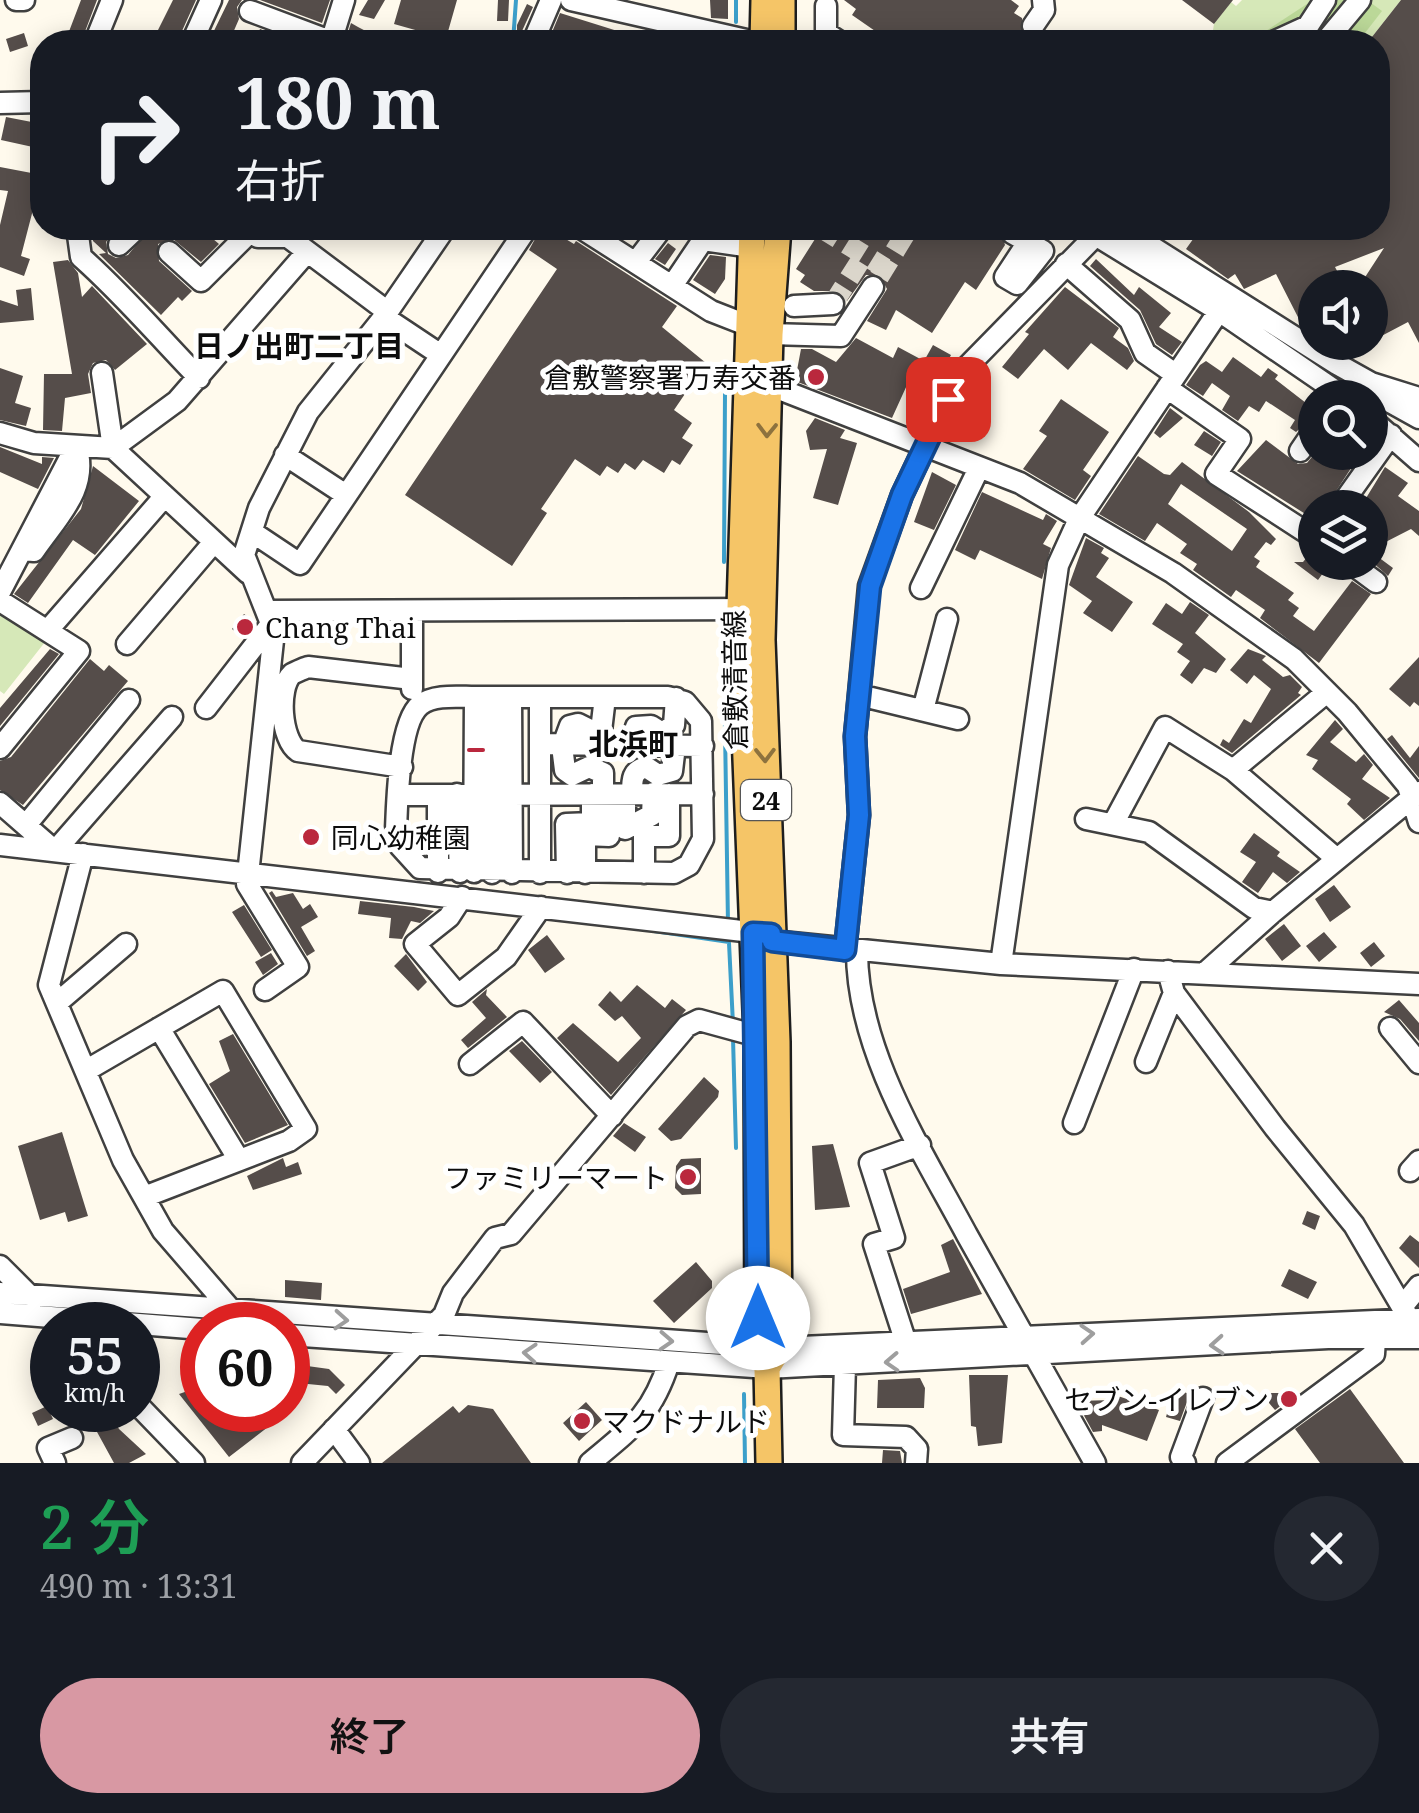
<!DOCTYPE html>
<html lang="ja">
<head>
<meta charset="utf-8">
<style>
	body { margin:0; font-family:"Noto Serif","Noto Sans JP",serif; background:#242831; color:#f1f3f6; height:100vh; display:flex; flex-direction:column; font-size:38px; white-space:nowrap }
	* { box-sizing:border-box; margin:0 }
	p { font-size:32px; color:#9ea1a6 }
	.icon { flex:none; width:55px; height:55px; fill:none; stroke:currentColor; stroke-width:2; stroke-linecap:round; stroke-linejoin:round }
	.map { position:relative; height:1463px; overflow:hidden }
	.drawer { display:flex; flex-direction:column; background:#171b24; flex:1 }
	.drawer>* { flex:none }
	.top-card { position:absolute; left:30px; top:30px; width:1360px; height:210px; border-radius:40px; box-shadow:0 5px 25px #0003; background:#171b24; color:#f1f3f6; overflow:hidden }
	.buttons { position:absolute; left:1298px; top:270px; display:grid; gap:20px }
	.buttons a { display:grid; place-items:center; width:90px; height:90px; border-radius:50%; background:#171b24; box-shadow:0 5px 25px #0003; font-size:50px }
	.speed { position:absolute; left:30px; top:1302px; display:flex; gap:20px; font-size:50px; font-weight:700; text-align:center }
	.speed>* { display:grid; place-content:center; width:130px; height:130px; border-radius:50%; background:#171b24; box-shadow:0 5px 25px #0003; line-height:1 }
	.speed small { font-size:25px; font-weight:400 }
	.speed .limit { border:15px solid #d22; background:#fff; color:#111 }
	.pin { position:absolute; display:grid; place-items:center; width:85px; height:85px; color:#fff; margin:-42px; border-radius:20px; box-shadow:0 5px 15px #0006 }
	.me { position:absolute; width:110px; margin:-55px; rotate:0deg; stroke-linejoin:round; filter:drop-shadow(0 0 8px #0008) }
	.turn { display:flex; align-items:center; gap:35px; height:210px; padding:0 40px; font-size:45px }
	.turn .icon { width:130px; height:130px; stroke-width:2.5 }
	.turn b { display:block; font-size:70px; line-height:85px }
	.round { display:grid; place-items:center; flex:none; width:105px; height:105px; border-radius:52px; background:#242831 }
	.overview { display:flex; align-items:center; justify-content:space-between; height:170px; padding:0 40px }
	h1 { font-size:60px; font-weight:600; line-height:75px; color:#1e9e55 }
	.cta { display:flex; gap:20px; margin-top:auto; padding:20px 40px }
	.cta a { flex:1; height:115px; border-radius:60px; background:#d898a3; color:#111; font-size:40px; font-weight:600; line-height:115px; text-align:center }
	.cta a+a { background:#242831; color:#f1f3f6 }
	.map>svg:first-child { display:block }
	.green { fill:#d6e8b8 }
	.forest { fill:#bbd898 }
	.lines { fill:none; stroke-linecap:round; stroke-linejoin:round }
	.stream { stroke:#3c9fca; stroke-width:4 }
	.building { fill:#554d4a; fill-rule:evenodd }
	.minor-tunnel { stroke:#dbd6cb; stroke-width:20; stroke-dasharray:20 10; stroke-linecap:butt }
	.minor-casing { stroke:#404040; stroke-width:25 }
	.major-casing { stroke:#1e1e1e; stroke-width:30 }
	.minor { stroke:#fff; stroke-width:20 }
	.major { stroke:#f5c567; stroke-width:25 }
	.rail { stroke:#ba283d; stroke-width:4 }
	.oneway { stroke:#8d723e }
	.oneway2 { stroke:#9e9e9e }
	.route-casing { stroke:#114b97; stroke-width:25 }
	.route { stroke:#1a73e8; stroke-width:18 }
	.poi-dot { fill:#ba283d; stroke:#fff; stroke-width:4 }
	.labels { text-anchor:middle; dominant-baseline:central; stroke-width:10; stroke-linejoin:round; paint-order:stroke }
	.shield { fill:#fff; stroke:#565656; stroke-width:2.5 }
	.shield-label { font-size:25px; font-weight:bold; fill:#0d0d0d }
	.poi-label { font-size:28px; fill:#0d0d0d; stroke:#fff; text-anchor:end }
	.street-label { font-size:28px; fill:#0d0d0d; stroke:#fff }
	.neighbourhood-label { font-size:30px; font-weight:bold; fill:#0d0d0d; stroke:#fff }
</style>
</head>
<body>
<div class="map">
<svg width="1419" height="1463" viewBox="0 0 1419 1463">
	<rect width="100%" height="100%" fill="#fffaed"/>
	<path class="green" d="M1242 0H1401L1368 42H1211L1214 24 1231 2 1236 6Z
		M0 606 49 637 4 694 0 691Z"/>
	<path class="forest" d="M1313 0H1367L1382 11 1358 42H1249Z"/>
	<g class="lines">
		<path class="stream" d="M736 0V22
			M513 42 516 0
			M724 562 725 392
			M724 664 728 924
			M654 931 729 942
			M729 943 733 1024
			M847 955 849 976
			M922 966 957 969
			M733 1038 736 1148
			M744 1394 745 1463"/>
	</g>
	<path class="building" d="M81 0H97L81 42H65Z
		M173 0H196L177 42H152Z
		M229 0H242L237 7 239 19 229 42H218L210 39Z
		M260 0H330L322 23Z
		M368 0H385L374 19 359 15Z
		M401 0H457L445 42H429L433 35 394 24Z
		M498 0H509L508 21H497Z
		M710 0H728V19L711 18Z
		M844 0H1011L1019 6 1014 13 1022 18 1024 37 1033 40 1044 34 1056 42H891L852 15 856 9Z
		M1182 0H1233L1214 24Z
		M1401 0H1419V343L1408 322 1370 342V288H1358L1384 248 1335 267 1346 288H1315V332L1301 323 1276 274 1244 289 1235 274 1228 279 1186 249 1201 228H1378V42H1368Z
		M527 4 533 7 517 42V25Z
		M560 13 643 39V42H548Z
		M351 23 358 27 387 42H352L346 39Z
		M260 29 295 42H254Z
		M24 33 28 46 10 52 6 39Z
		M6 117 42 124V149L1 140Z
		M0 167 42 175 21 256 30 259 24 276 0 267V225L8 191 0 190Z
		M91 228H118L106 242 108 254 116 258 128 255 150 228H211L206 233 219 244 201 262 173 239 158 244 159 261 192 291 182 301 178 297 161 315 99 254 106 253 93 241Z
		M541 228H557L554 232 574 244 576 241 677 306 662 327 706 363 674 410 692 423 682 438 693 445 680 465 672 460 664 473 643 460 635 470 625 463 618 473 607 466 600 476 575 459 541 509 547 513 512 566 405 495 557 269 529 250Z
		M822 228H1000L1005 245 976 290 965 282 932 333 896 310 886 330 867 321 887 289 880 275H866L847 301 838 291H814L800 282 805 275 796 269Z
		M668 243 676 249 665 265 655 259Z
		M710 255 726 257 725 279 715 294 693 280Z
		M1096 259 1134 295 1139 287 1171 313 1159 327 1182 342 1172 355 1156 344 1140 310 1090 266Z
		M68 260 78 273 82 297 92 286 147 344 115 370 106 360 93 363 88 374 91 393 65 398 62 431 43 430 44 374H72L53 262Z
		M1065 287 1119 328 1113 337 1128 348 1134 361 1127 370 1091 343 1068 370 1044 349 1018 379 1002 367 1029 334 1025 332Z
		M31 288 34 320 0 323V300L18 306 16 290Z
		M856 338 893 358 898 347 924 361 933 345 951 355 934 388 926 384 921 393 907 385 892 418 795 381 801 349H812L836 362Z
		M1233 357 1261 377 1268 368 1278 375 1275 379 1315 410V415L1296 432 1290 428 1295 420 1266 401 1259 412 1249 406 1238 421 1222 410 1230 396 1212 383 1203 396 1186 385 1200 365 1206 361 1222 372Z
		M0 368 23 376 15 403 31 408 26 426 0 420Z
		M1061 399 1109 432 1083 470 1091 476 1075 500 1023 469 1047 436 1039 431Z
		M1170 408 1183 418 1160 438 1154 433Z
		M815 418 845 430 840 438 857 443 838 505 813 498 827 449 810 450 806 431Z
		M1204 431 1221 442 1212 456 1194 445Z
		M1266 440 1298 464 1307 463 1316 452H1349L1357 459 1325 508H1315V520L1237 471Z
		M0 447 42 464V457L54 458 38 489 0 472Z
		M1138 456 1164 474 1170 475 1182 462 1249 512 1276 539 1271 545 1266 542 1254 557 1260 561 1256 567 1294 593 1288 600 1299 608 1293 616 1314 631 1352 581 1371 594 1319 663 1260 618 1265 610 1236 590 1231 597 1193 570 1197 564 1180 553 1187 544 1157 523 1145 541 1099 514ZM1181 484 1247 529 1232 551 1168 504Z
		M93 466 139 501 95 555 73 540 28 603 14 594 81 509Z
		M1385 467 1408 483 1398 496 1419 511V536L1411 529 1370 550V508H1360Z
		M932 472 956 485 934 530 914 522Z
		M982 492 1043 520 1046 514 1057 521 1043 544 1051 548 1042 579 980 550 975 560 955 550Z
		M1086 538 1104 548 1101 553 1109 558 1096 577 1133 602 1112 632 1083 613 1092 601 1069 585Z
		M1312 551 1315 562H1331L1318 580 1294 562H1303Z
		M1370 551 1393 568 1388 576 1370 560Z
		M1190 602 1209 615 1195 633 1226 659 1216 673 1204 668 1192 684 1180 675 1190 661 1177 652 1183 644 1152 624 1166 603 1182 614Z
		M244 614 255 622 243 638 232 629Z
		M50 649 59 654 0 726V708Z
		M1248 649 1266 656 1262 660 1283 677 1290 675 1302 687 1298 693 1301 695 1232 753 1220 745 1223 739 1229 743 1244 719 1251 723 1271 689 1254 675 1247 684 1230 670Z
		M1419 657V706L1414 702 1410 707 1389 689Z
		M90 659 104 671 109 665 128 681 23 805 0 790V761L11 757Z
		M1335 720 1343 729 1330 742 1356 762 1364 754 1373 765 1362 779 1390 798 1364 820 1347 804 1351 799 1312 769 1318 760 1306 755Z
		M1392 735 1410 758 1419 746V778L1387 739Z
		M1254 833 1280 852 1277 856 1300 872 1287 883 1273 872 1258 893 1242 882 1256 862 1240 852Z
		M1334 885 1351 907 1330 922 1315 899Z
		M272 891 276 897 293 893 303 909 310 904 318 917 301 927 315 951 307 956 269 893Z
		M360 901 414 907 434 911 420 923 411 921 402 939 389 938 391 918 358 914Z
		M244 905 272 950 261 957 232 912Z
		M1284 924 1301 946 1282 961 1265 939Z
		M1324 932 1337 947 1319 962 1306 946Z
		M547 935 565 959 545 973 528 950Z
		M1374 942 1385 956 1371 967 1360 953Z
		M271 953 278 964 263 975 255 962Z
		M406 954 427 982 418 991 394 966Z
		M637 985 665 1008 672 999 686 1010 611 1095 557 1038 573 1023 618 1062 641 1038 622 1016 615 1021 598 1005 610 991 621 1002Z
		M487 989 486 995 507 1017 468 1048 461 1040 486 1018 472 1002Z
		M1399 1000 1419 1023V1041L1400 1019 1384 1012Z
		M233 1034 288 1125 245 1143 209 1084 230 1071 219 1041Z
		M522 1041 552 1072 540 1083 509 1051Z
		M704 1077 719 1091 718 1097 681 1139 671 1141 658 1129Z
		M624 1123 646 1137 635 1152 613 1136Z
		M62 1132 88 1216 68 1222 65 1212 40 1220 18 1146Z
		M833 1144 850 1207 815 1210 812 1146Z
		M283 1158 286 1167 298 1162 302 1174 253 1190 247 1176Z
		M701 1158V1194L682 1195 675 1188 676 1166 681 1159Z
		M1307 1211 1320 1216 1315 1230 1302 1224Z
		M1410 1235 1419 1242V1268L1399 1248Z
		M953 1239 982 1294 911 1314 903 1289 950 1272 941 1245Z
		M696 1262 712 1281V1288L674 1323 653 1301Z
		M1289 1269 1317 1282 1308 1299 1281 1286Z
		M285 1280 322 1283 321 1300 285 1297Z
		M300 1365 329 1369 345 1385 336 1394 328 1386 298 1383Z
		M969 1375H1008L1002 1443 978 1446 976 1427 971 1426Z
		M920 1378 925 1388 924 1408H877L878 1380Z
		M202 1386V1410H290L229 1457 179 1394Z
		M1174 1389 1190 1394 1180 1421 1166 1417Z
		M1350 1389 1404 1463H1320L1295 1429Z
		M1269 1393H1298L1275 1410 1269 1403Z
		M1115 1395 1159 1410 1147 1441 1102 1425V1431L1093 1432 1076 1401 1113 1400Z
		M586 1402 602 1420 579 1441 563 1423Z
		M468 1405 493 1409 531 1463H382L453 1406 459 1413Z
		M47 1406 53 1419 38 1426 32 1413Z
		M85 1410H108L119 1429 146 1454 129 1463H114Z
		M883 1450 900 1451 902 1463H882Z"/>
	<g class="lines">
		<path class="minor-tunnel" d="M821 228 885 268
			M879 277 909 228
			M833 304 864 255"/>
		<g class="minor-casing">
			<path id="minor" d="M16 0H24
				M571 0 755 42
				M826 6V33L840 42
				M250 11 333 42
				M1033 26 1044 10 1043 0
				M95 42 112 0
				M192 42 211 0
				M331 42 344 0
				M533 42 551 0
				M1273 42 1308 26 1325 0
				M1325 42 1360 0
				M0 103 42 102
				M77 228 81 257C123 294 159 337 199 378
				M244 228 258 237H288L388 312
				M581 228 711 311 770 334 841 336 873 287
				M1084 228 1219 311 1346 398
				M1122 228 1337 364 1371 383 1419 398
				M1012 233 1043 251 1017 284 1005 277 1028 242
				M119 245 137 228
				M169 252 201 281 249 233
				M636 262 662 228
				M1066 264 1130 320 1145 353 1175 374
				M672 286 703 240 751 247
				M794 306 833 304
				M384 317 441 355
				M102 373 113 448 177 401 307 252
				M1167 388 1240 439 1216 474 1315 538
				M1365 388 1419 418
				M768 391 779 389 1020 483 1173 573 1294 659 1347 712 1408 786 1419 822
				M1370 418 1419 461
				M0 433 34 443 113 448 248 573
				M1300 451 1315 429
				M285 455 346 495
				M1339 508 1391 435
				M252 532 300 564 527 228
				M23 550 34 551C57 517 90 488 76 446
				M1349 562 1376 582
				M921 588 979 468
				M0 592 76 446
				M0 601 79 651 0 748
				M267 611 755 609
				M412 611V689
				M48 630 164 497
				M127 644 214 542
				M859 695 958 719
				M475 697H668L685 702 701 721 703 839 689 865 674 873 420 868 400 846 396 830C397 803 399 722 420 705 434 694 458 697 475 697Z
				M492 697V873
				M511 697 512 873
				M206 708 272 623
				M923 710 947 619
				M540 744 703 746
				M631 744 636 727 651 726 662 733 674 725 676 698
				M563 745 570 726 578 724 596 733 601 731 605 697
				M563 754 565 770 572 775 589 767 603 773V794
				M402 767 298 751C281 740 277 688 292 674 294 673 307 667 308 667L412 679
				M1233 770 1327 692
				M632 793C632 779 632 771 646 767L658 775 672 771 674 754
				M457 794 460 872
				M625 794V829L652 815 653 793
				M398 795 703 794
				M0 803 55 851 172 717
				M1086 819 1149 832 1254 908 1273 912 1419 792
				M1113 824 1165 727 1233 770 1337 859
				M26 825 129 700
				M0 845 768 934
				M83 854 49 985 123 1160 163 1231 233 1312
				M438 872V795
				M474 872 475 697
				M540 873V697
				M567 873 566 824 592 823V794
				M585 873V835L609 836V794
				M644 873V836H669V794
				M462 897 449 917 415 944 458 995 506 957 541 907
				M772 941 1001 964 1419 984
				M845 950 859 815 855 737 869 586 902 495 958 376 1096 235
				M857 951C857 1051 921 1149 967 1235 1009 1311 1052 1387 1095 1463
				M1001 964 1058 565 1079 519 1219 311
				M1168 971 1174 993 1275 1128 1354 1225 1415 1329
				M1206 972 1273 912
				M265 990 298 967 247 884 274 631 244 555 259 508 308 412 384 317 445 228
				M57 1003 126 944
				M159 1028 239 1160
				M1390 1028 1419 1063
				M1146 1062 1174 993
				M470 1064 523 1022 612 1116
				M87 1070 223 991 306 1129 289 1141 144 1197
				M1074 1123 1134 969
				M1410 1171 1419 1161
				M0 1266 33 1299
				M0 1293 779 1348 1419 1319
				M1402 1307 1419 1286
				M0 1313 202 1329
				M288 1335 767 1368 1328 1338H1419
				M906 1343 874 1244 894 1238 870 1163 920 1145
				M845 1365 843 1435 906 1437 917 1449 916 1463
				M138 1405 194 1463
				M334 1429 359 1463
				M55 1463 48 1448 72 1438
				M302 1463 444 1315 453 1293 495 1238 511 1234 687 1026 699 1020 768 1039
				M590 1463C632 1428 652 1415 669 1362
				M1185 1463 1181 1457 1203 1398
				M1227 1463 1374 1354 1376 1324"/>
		</g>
		<g class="major-casing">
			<path id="major" d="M763 42 764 0
				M782 42V0
				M752 228 740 608 757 1036 758 1347 767 1368 769 1463
				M767 1368 779 1348 777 1042 762 640 770 334 778 228"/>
		</g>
		<use href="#minor" class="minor"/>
		<use href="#major" class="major"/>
		<path class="rail" d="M469 750H483"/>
	</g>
	<defs><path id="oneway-chevron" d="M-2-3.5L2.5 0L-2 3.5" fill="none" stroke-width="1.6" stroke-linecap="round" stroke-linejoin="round" transform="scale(2.5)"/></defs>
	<g class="oneway">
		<use href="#oneway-chevron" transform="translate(767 430) rotate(91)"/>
		<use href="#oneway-chevron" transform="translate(765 755) rotate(89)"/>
	</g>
	<g class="oneway2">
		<use href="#oneway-chevron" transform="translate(341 1320) rotate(4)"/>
		<use href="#oneway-chevron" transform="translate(1087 1334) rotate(-4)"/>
		<use href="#oneway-chevron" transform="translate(666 1341) rotate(3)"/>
		<use href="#oneway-chevron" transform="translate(1217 1345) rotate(176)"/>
		<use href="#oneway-chevron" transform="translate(530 1353) rotate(-176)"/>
		<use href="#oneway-chevron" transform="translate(892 1362) rotate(177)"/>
	</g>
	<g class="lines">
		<g class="route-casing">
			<path id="route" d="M758 1318 753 933 771 934 772 941 845 950 859 815 855 736 870 586 902 495 948 399"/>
		</g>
		<use href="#route" class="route"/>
	</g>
	<g class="poi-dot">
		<circle cx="816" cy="377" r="10"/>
		<circle cx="245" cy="627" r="10"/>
		<circle cx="311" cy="837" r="10"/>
		<circle cx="688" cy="1177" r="10"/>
		<circle cx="1289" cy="1399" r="10"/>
		<circle cx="582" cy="1421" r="10"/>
	</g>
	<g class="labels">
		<rect class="shield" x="741" y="780" width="50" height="40" rx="8"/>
		<g class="shield-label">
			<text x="766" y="800">24</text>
		</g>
		<g class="poi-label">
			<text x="796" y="377">倉敷警察署万寿交番</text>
			<text x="265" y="627" text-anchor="start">Chang Thai</text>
			<text x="331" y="837" text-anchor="start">同心幼稚園</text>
			<text x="668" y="1177">ファミリーマート</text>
			<text x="1269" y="1399">セブン-イレブン</text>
			<text x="602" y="1421" text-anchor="start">マクドナルド</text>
		</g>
		<g class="street-label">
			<text transform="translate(734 680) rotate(-91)">倉敷清音線</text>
		</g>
		<g class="neighbourhood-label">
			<text x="299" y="345">日ノ出町二丁目</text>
			<text x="633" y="743">北浜町</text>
		</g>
	</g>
</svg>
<div class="buttons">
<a><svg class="icon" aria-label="sound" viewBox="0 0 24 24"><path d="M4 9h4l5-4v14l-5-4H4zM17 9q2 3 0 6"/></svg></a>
<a><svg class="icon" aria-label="search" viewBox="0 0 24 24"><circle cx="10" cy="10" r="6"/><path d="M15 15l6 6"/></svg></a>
<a><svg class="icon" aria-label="layers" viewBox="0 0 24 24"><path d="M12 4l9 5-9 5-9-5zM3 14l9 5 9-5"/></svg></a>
</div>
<div class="speed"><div>55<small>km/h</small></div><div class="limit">60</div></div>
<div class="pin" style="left:948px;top:399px;background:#d93025"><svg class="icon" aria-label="arrive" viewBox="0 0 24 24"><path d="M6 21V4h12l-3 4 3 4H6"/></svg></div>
<svg class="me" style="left:758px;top:1318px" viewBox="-20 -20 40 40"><circle r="19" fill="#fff"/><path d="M0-13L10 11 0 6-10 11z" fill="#1a73e8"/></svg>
<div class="top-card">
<div class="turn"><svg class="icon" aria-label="right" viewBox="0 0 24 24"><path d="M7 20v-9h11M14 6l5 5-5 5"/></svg><div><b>180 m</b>右折</div></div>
</div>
</div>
<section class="drawer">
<div class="overview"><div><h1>2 分</h1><p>490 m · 13:31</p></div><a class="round"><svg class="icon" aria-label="close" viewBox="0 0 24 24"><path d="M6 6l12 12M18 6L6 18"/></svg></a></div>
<div class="cta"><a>終了</a><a>共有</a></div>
</section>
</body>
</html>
